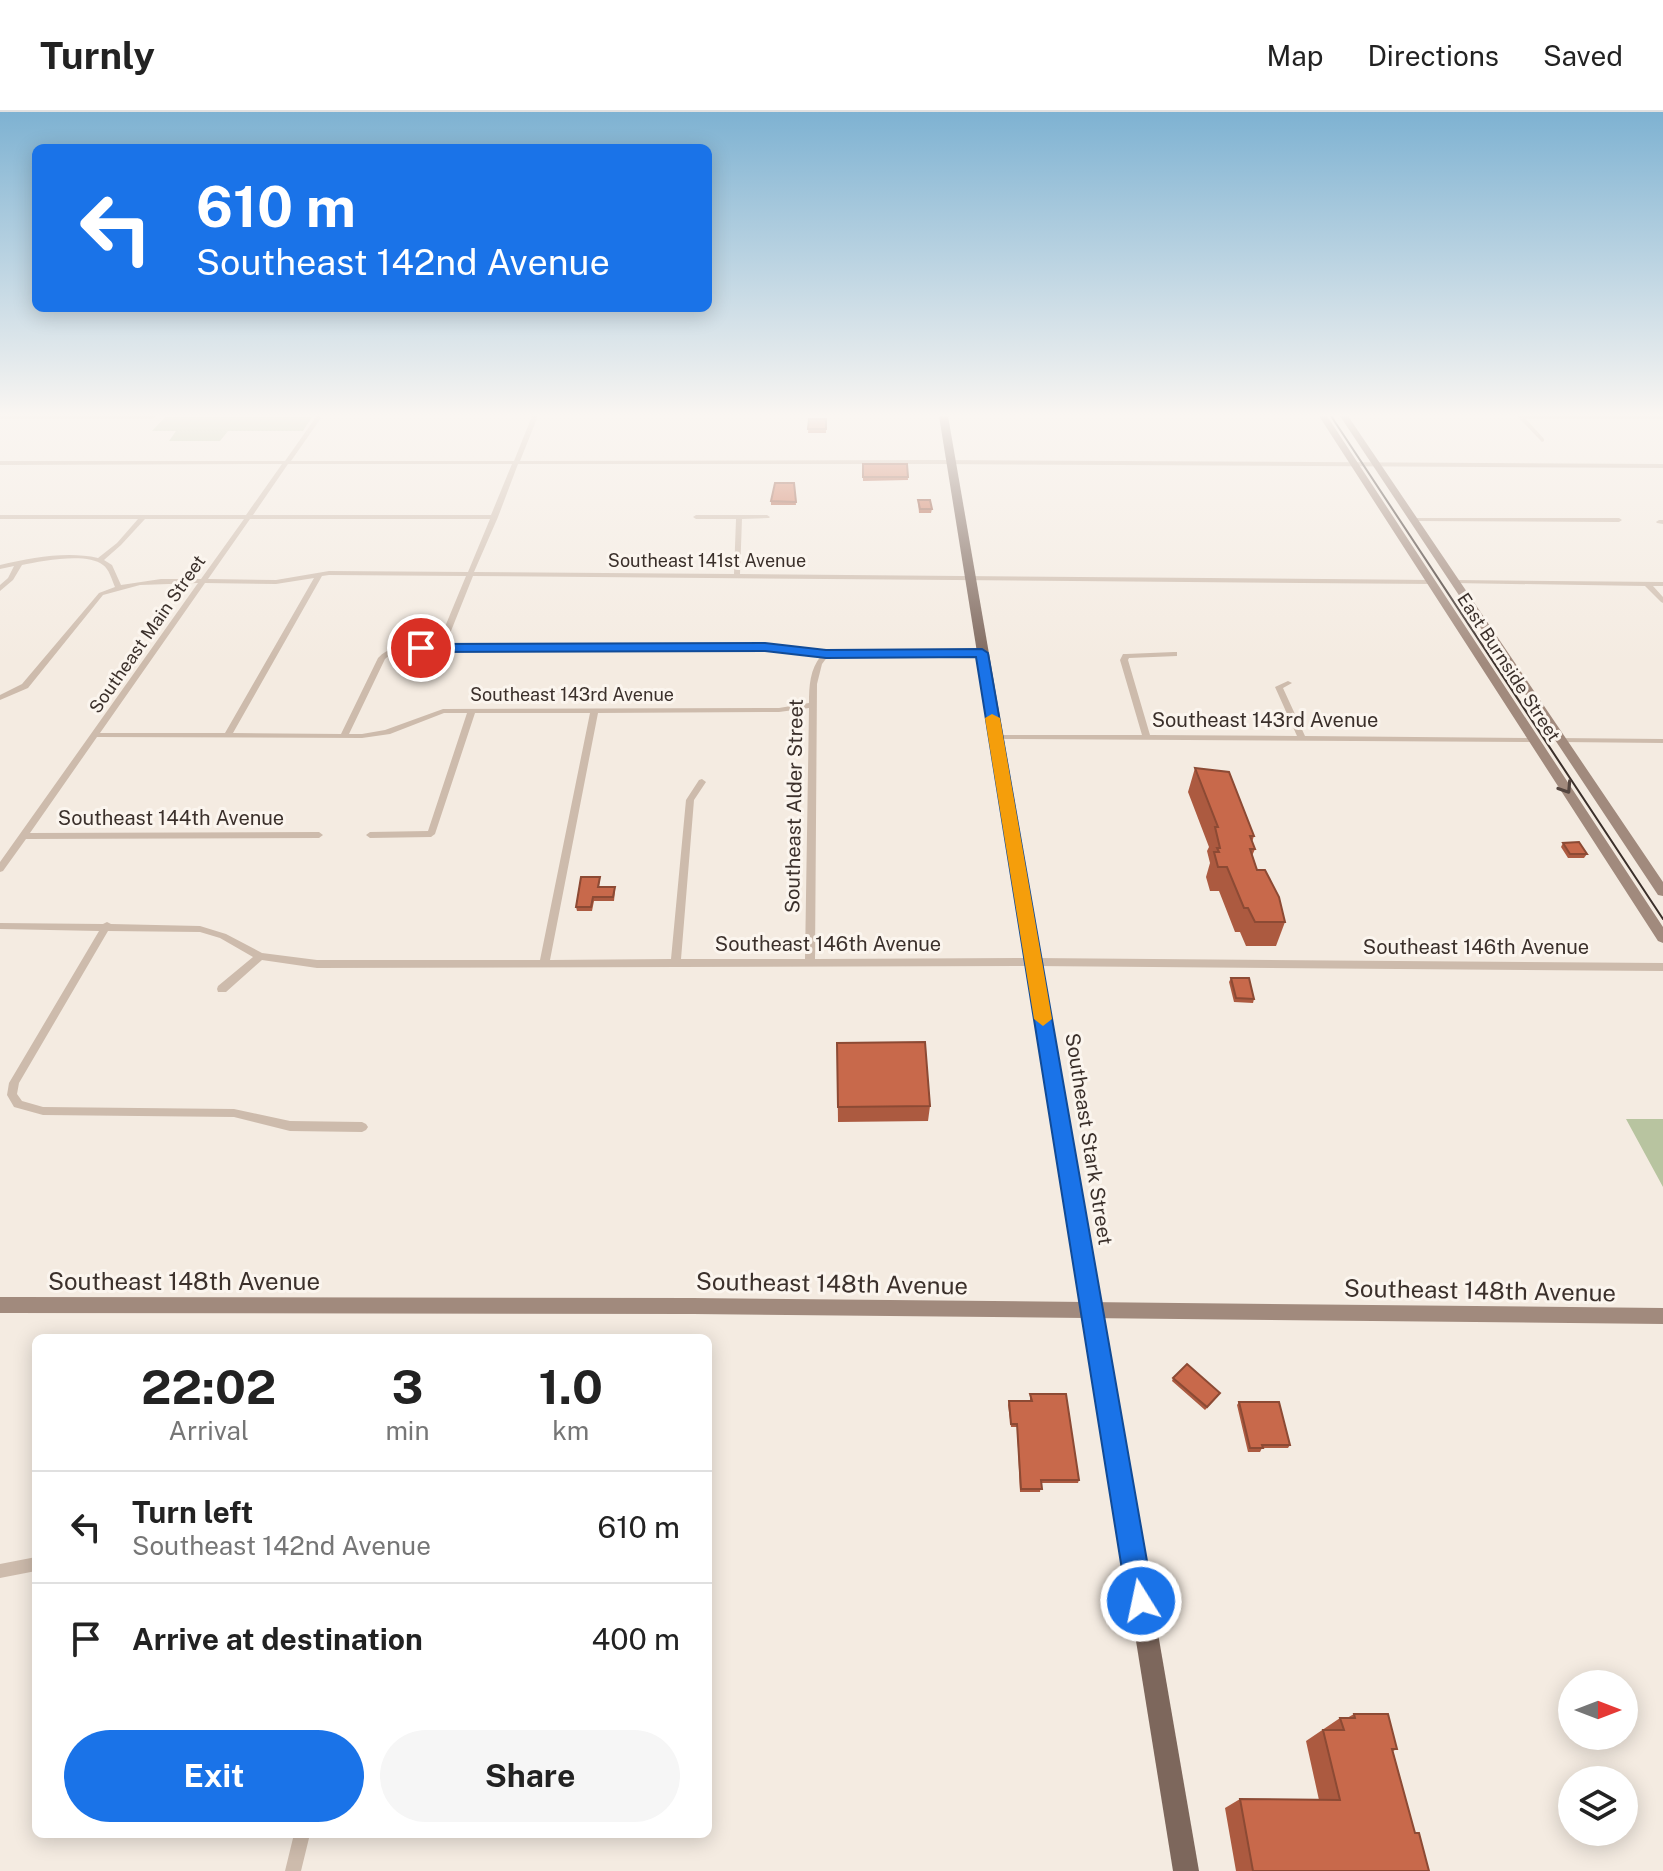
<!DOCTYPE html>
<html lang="en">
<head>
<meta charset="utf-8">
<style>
	body { margin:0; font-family:"Public Sans",sans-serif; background:#f6f6f6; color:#222; height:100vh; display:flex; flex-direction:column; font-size:30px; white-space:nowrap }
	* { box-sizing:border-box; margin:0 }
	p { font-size:26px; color:#767676 }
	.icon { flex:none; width:44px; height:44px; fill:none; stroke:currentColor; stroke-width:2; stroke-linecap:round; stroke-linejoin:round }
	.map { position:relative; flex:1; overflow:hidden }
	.sheet { position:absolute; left:32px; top:1222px; width:680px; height:504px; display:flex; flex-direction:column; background:#fff; border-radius:12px; box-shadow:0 4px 20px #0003 }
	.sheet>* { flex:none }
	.guide { position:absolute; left:32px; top:32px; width:680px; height:168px; border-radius:12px; box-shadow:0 4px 20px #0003; background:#1a73e8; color:#fff; overflow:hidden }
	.needle { width:52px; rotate:90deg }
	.controls { position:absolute; left:1558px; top:1558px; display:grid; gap:16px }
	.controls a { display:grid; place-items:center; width:80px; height:80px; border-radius:50%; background:#fff; box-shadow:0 4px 20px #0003; font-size:40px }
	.pin { position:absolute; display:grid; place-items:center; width:68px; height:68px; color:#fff; margin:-34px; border:4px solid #fff; border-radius:50%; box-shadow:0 2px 8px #0007 }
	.me { position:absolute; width:88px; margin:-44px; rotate:350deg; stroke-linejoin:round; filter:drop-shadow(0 0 6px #0008) }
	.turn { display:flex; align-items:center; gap:28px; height:168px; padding:0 32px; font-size:36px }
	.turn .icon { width:104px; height:104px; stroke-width:2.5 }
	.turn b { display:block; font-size:56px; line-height:68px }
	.eta { display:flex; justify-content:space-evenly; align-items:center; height:136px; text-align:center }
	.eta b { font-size:48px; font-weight:700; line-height:56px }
	.cta { display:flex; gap:16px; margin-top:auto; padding:16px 32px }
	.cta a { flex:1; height:92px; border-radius:48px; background:#1a73e8; color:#fff; font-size:32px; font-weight:700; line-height:92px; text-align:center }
	.cta a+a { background:#f6f6f6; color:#222 }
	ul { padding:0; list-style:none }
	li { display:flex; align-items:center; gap:24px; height:112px; padding:0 32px; border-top:2px solid #e0e0e0 }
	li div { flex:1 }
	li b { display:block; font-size:30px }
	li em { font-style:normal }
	header { display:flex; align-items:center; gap:48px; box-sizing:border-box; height:112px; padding:0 40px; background:#fff; border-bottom:2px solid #e0e0e0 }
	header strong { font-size:38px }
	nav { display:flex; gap:44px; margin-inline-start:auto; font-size:28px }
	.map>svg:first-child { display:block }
	.green { fill:#b8c4a0 }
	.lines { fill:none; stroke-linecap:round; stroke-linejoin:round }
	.street { fill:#cdbbac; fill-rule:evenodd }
	.secondary { fill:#a18a7d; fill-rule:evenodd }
	.primary { fill:#7d675c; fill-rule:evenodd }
	.tram { stroke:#3b302b; stroke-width:2 }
	.wall { fill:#ac5a40 }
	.building { fill:#c8694b; stroke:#8c4a34; stroke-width:2 }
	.oneway { stroke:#544640 }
	.route { fill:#1a73e8; stroke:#114b97; stroke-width:2 }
	.slow { fill:#f59e0b }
	.labels { text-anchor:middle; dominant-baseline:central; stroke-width:6; stroke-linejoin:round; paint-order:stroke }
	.far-street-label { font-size:18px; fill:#3b302b; stroke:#fbf5ee }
	.street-label { font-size:20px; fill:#3b302b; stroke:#fbf5ee }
	.near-street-label { font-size:24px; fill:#3b302b; stroke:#fbf5ee }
</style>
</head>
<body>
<header>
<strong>Turnly</strong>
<nav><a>Map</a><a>Directions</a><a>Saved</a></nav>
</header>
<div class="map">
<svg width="1663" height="1759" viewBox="0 0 1663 1759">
	<rect width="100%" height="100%" fill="#f4ebe1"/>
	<path class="green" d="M165 305H312L303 319H228L220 329H169L176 319H152Z
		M1626 1007H1663V1075Z"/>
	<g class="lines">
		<path class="street" d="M0 304H155L156 305 153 307H0Z
			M318 304 321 306 291 349H514L532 304H538L520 349 937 348 1663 352V356L937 352H518L498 405 474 460 734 462 736 407H696L693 405 696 403H767L770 405 769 406 742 407 740 462 1432 468 1435 470 1432 472 473 464 445 534 765 533 826 540 985 539V543H982L828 544 822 552 817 572 815 847 1034 846 1663 851V859L1034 854 317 856 262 848 226 880H218L217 877 218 874 253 845 220 826 200 820 108 819 19 971 17 982 22 989 43 995 234 997 290 1009 362 1010 366 1012 368 1015 366 1018 362 1020 290 1019 234 1005 43 1003 14 995 7 983 9 971 99 819 0 817V811L103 812 107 810 111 812 200 814 226 822 262 841 317 848H540L590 601H475L435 722 431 725 370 726 366 723 370 720 428 719 467 601H444L390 622 362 626 97 625 30 721 319 720 323 723 319 726 26 727 3 759 0 760V750L198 471 140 473 103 483 28 576 0 588V583L22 572 99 481 115 475C112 468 109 457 103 453 87 440 41 449 22 453L13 468 0 479V473L8 466 14 454 0 457V453C32 446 66 439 98 446L117 431 138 407H0V403H246L282 352 0 353V349H285L316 305ZM288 352H512L491 403H253ZM145 407H244L201 467H161L121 473 112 453 104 448 121 433ZM250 407H490L468 460 329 459 276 468 208 467ZM329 463 466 464 437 534C417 534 393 530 378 546L341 622 233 621 322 464ZM314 466 225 621H100L205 471 276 472ZM765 537 821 544C810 557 809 574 809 591L779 596 443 597 385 618 362 622H349L385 547 392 541 402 538ZM809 596 805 847H681L694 688 706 670 702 667 699 668 686 688 671 847 550 848 598 601 779 600Z
			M1517 304H1663V307H1526L1544 327V329L1542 330Z
			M1414 406H1619L1622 408 1619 410 1412 409V407Z
			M1659 408H1663V412L1657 411 1656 410Z
			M1455 468 1663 470V474H1653L1663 485V491L1661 490 1645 474 1453 471 1452 470Z
			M1174 540H1177V544L1129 546 1128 548 1150 623 1297 624 1275 575 1288 569 1292 571 1283 576 1305 624 1534 626 1538 628 1534 630 996 627 992 625 996 623H1142L1120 548 1123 542H1126Z
			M1558 626 1663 627V631L1561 630H1558Z
			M36 1445V1459L0 1466V1452Z
			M294 1722H310L301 1759H285Z"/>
		<path class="secondary" d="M1319 304H1327L1663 815V831L1658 829Z
			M1340 304H1348L1663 770V784L1658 783Z
			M0 1185 693 1186 1663 1196V1212L693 1202 0 1201Z"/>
		<path class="primary" d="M939 304H948L1199 1759H1173Z"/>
		<path class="tram" d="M1331 304 1663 807"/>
	</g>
	<path class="wall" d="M809 307H826V321H808Z
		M863 352H907L908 368 863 369Z
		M794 371 796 393H771V389Z
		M918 388 932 397 931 401H919Z
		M1195 656 1254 724 1252 730 1255 737 1252 744 1257 758 1285 810 1276 834H1246L1240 820H1235L1219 779H1210L1206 765 1210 751 1207 739 1209 735 1188 680Z
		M1563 731 1587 742 1584 746H1568L1561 735Z
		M600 765 599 775 615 779 614 789H594L592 799H577L576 795Z
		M1231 866 1254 887 1253 891 1234 890 1229 870Z
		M837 931 930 994 928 1009 838 1010Z
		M1173 1266 1218 1284 1205 1298 1172 1269Z
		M1030 1282 1079 1368 1078 1371H1041L1040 1380H1020L1017 1315H1011L1008 1293 1009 1289H1030Z
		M1239 1290 1290 1333 1288 1336H1262L1260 1340H1248L1237 1293Z
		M1354 1602 1397 1637 1393 1639 1415 1721 1429 1759H1236L1225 1696 1240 1687 1319 1688 1306 1629 1340 1606H1347Z"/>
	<path class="building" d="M809 307H826V317H808Z
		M863 352H907L908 365H863Z
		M775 371H794L796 390 771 389Z
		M918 388H930L932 397H920Z
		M1195 656 1229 660 1254 724H1250L1255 737H1250L1257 758H1265L1279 785 1285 810H1255L1248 796H1244L1227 755H1218L1214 740H1219L1217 736H1220L1215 715H1218Z
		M1579 730 1587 742H1570L1563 731Z
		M581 765H600L598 775H615L613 785H593L591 795H576Z
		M1231 866H1249L1254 887 1236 886Z
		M925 930 930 994 838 995 837 931Z
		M1187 1252 1220 1281 1207 1295 1173 1266Z
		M1030 1282H1066L1079 1368H1041L1042 1377H1021L1017 1312H1011L1009 1289H1032Z
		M1239 1290H1279L1290 1333H1262L1263 1336H1250Z
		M1354 1602H1388L1397 1637H1392L1415 1721H1419L1429 1759H1253L1240 1687 1340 1688 1323 1618H1344L1340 1606H1355Z"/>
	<defs><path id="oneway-chevron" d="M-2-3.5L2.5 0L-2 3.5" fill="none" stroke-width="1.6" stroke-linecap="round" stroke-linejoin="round" transform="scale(2)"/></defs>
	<use class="oneway" href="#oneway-chevron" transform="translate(1566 676) rotate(57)"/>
	<linearGradient id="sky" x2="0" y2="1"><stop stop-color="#7eb2d2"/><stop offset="0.55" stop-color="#faf6f2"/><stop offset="1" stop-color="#faf6f2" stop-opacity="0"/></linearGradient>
	<rect width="1663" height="551" fill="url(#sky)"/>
	<path class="route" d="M765 531 826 538 982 537 988 541 1154 1489 1150 1498 1141 1502 1131 1498 1127 1489 976 545 826 546 765 539 421 540 414 536 421 532Z"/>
	<path class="slow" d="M992 602 1000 606 1052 907 1043 914 1034 907 985 606Z"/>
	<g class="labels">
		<g class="far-street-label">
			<text x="707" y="448">Southeast 141st Avenue</text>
			<text transform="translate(147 522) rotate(-55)">Southeast Main Street</text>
			<text transform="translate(1509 555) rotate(57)">East Burnside Street</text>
			<text x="572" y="582">Southeast 143rd Avenue</text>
		</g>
		<g class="street-label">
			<text x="1265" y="608">Southeast 143rd Avenue</text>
			<text transform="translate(794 694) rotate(-89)">Southeast Alder Street</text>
			<text x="171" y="706">Southeast 144th Avenue</text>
			<text x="828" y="832">Southeast 146th Avenue</text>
			<text x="1476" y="835">Southeast 146th Avenue</text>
			<text transform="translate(1089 1027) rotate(81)">Southeast Stark Street</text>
		</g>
		<g class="near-street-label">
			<text x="184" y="1169">Southeast 148th Avenue</text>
			<text transform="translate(832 1171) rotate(1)">Southeast 148th Avenue</text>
			<text transform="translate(1480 1178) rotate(1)">Southeast 148th Avenue</text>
		</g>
	</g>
</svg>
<div class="controls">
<a><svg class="needle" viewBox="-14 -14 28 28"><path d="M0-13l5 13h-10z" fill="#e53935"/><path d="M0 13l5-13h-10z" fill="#767676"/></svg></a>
<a><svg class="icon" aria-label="layers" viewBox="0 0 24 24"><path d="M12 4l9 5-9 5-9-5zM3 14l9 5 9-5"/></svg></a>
</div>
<div class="pin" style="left:421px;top:536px;background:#d93025"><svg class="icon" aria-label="arrive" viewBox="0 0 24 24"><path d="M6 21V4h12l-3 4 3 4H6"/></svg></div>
<svg class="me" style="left:1141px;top:1489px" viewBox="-20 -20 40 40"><circle r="17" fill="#1a73e8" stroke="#fff" stroke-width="3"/><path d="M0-11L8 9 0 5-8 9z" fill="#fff"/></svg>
<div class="guide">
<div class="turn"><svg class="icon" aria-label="left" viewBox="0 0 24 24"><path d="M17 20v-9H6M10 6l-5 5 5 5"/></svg><div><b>610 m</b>Southeast 142nd Avenue</div></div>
</div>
<section class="sheet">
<div class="eta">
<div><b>22:02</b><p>Arrival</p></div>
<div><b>3</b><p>min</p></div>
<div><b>1.0</b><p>km</p></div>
</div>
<ul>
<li><svg class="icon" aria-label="left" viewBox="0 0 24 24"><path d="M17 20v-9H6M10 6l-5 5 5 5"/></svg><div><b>Turn left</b><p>Southeast 142nd Avenue</p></div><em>610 m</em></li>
<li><svg class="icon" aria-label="arrive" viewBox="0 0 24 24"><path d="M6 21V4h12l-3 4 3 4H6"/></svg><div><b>Arrive at destination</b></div><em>400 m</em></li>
</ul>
<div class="cta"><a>Exit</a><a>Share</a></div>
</section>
</div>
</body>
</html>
